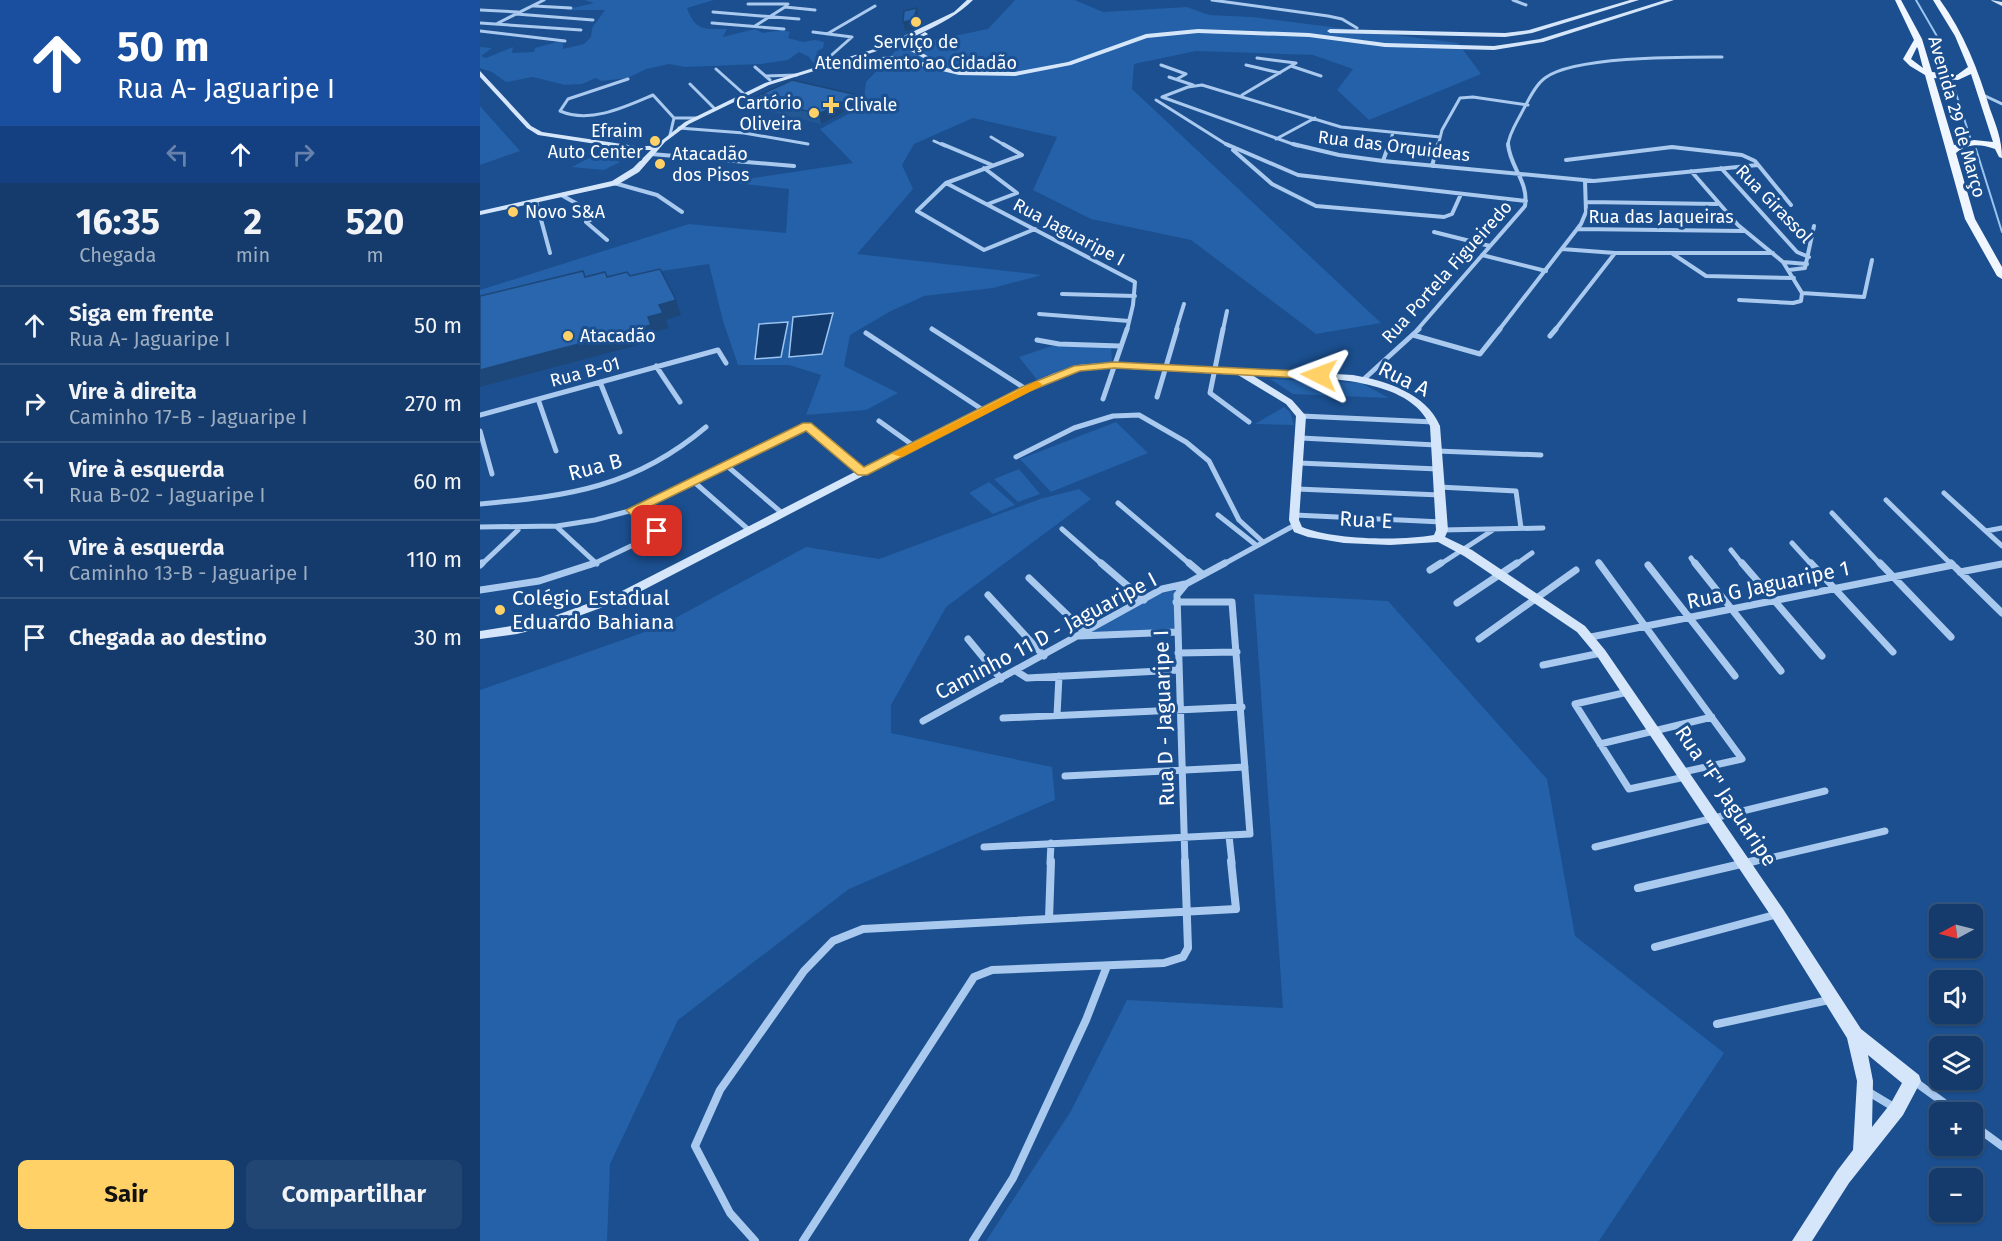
<!DOCTYPE html>
<html lang="pt">
<head>
<meta charset="utf-8">
<style>
	body { margin:0; font-family:"Fira Sans",sans-serif; background:#214673; color:#f1f3f6; height:100vh; display:flex; flex-direction:column; font-size:22px; white-space:nowrap }
	* { box-sizing:border-box; margin:0 }
	p { font-size:20px; color:#9dadc1 }
	.icon { flex:none; width:33px; height:33px; fill:none; stroke:currentColor; stroke-width:2; stroke-linecap:round; stroke-linejoin:round }
	.map { position:relative; flex:1; overflow:hidden }
	.side { display:flex; flex-direction:column; background:#143b6b; width:480px }
	.side>* { flex:none }
	.hud { background:#1a4fa0; color:#fff; overflow:hidden }
	.needle { width:39px; rotate:263deg }
	.controls { position:absolute; left:1449px; top:904px; display:grid; gap:12px }
	.controls a { display:grid; place-items:center; width:54px; height:54px; border-radius:9px; background:#143b6b; box-shadow:0 2px 4px #0004,0 0 0 2px #33557e; font-size:30px }
	.pin { position:absolute; display:grid; place-items:center; width:51px; height:51px; color:#fff; margin:-26px; border-radius:12px; box-shadow:0 3px 9px #0006 }
	.me { position:absolute; width:66px; margin:-33px; rotate:273deg; stroke-linejoin:round; filter:drop-shadow(0 0 4px #0008) }
	.turn { display:flex; align-items:center; gap:21px; height:126px; padding:0 18px; font-size:27px }
	.turn .icon { width:78px; height:78px; stroke-width:2.5 }
	.turn b { display:block; font-size:42px; line-height:51px }
	.lanes { display:flex; align-items:center; height:57px; padding:0 18px; background:#0003; justify-content:center; gap:30px; direction:ltr }
	.lanes .off { opacity:.35 }
	.eta { display:flex; justify-content:space-evenly; align-items:center; height:102px; text-align:center }
	.eta b { font-size:36px; font-weight:700; line-height:42px }
	.action { display:flex; gap:12px; margin-top:auto; padding:12px 18px }
	.action a { flex:1; height:69px; border-radius:9px; background:#ffd166; color:#111; font-size:24px; font-weight:700; line-height:69px; text-align:center }
	.action a+a { background:#214673; color:#f1f3f6 }
	ul { padding:0; list-style:none }
	li { display:flex; align-items:center; gap:18px; height:78px; padding:0 18px; border-top:2px solid #33557e }
	li div { flex:1 }
	li b { display:block; font-size:22px }
	li em { font-style:normal }
	main { display:flex; flex:1; min-height:0 }
	.map>svg:first-child { display:block }
	.green { fill:#2461a8 }
	.water { fill:#123a6d; stroke:#9cc4f0; stroke-width:1.5 }
	.lines { fill:none; stroke-linecap:round; stroke-linejoin:round }
	.stream { stroke:#9cc4f0; stroke-width:2 }
	.minor-far4 { stroke:#a9c9ee; stroke-width:3 }
	.minor-far3 { stroke:#a9c9ee; stroke-width:4 }
	.minor-far2 { stroke:#a9c9ee; stroke-width:5 }
	.minor-far1 { stroke:#a9c9ee; stroke-width:7 }
	.minor { stroke:#a9c9ee; stroke-width:8 }
	.secondary { fill:#d6e6fa; fill-rule:evenodd }
	.primary { fill:#f0f6ff; fill-rule:evenodd }
	.wall { fill:#245895 }
	.shaded-wall { fill:#1d4779 }
	.building { fill:#2a66ad; stroke:#1d4779; stroke-width:1.5 }
	.route { fill:#ffd166; stroke:#a68842; stroke-width:1.5 }
	.slow { fill:#f59e0b }
	.poi-dot { fill:#ffd166; stroke:#1b4f8f; stroke-width:2 }
	.labels { text-anchor:middle; dominant-baseline:central; stroke-width:6; stroke-linejoin:round; paint-order:stroke }
	.far-poi-label { font-size:18px; fill:#fff; stroke:#1b4f8f; text-anchor:start }
	.far-street-label { font-size:18px; fill:#fff; stroke:#1b4f8f }
	.street-label { font-size:21px; fill:#fff; stroke:#1b4f8f }
	.poi-label { font-size:21px; fill:#fff; stroke:#1b4f8f; text-anchor:start }
</style>
</head>
<body>
<main>
<section class="side">
<div class="hud">
<div class="turn"><svg class="icon" aria-label="ahead" viewBox="0 0 24 24"><path d="M12 20V5M6 11l6-6 6 6"/></svg><div><b>50 m</b>Rua A- Jaguaripe I</div></div>
<div class="lanes"><svg class="icon off" aria-label="left" viewBox="0 0 24 24"><path d="M17 20v-9H6M10 6l-5 5 5 5"/></svg><svg class="icon" aria-label="ahead" viewBox="0 0 24 24"><path d="M12 20V5M6 11l6-6 6 6"/></svg><svg class="icon off" aria-label="right" viewBox="0 0 24 24"><path d="M7 20v-9h11M14 6l5 5-5 5"/></svg></div>
</div>
<div class="eta">
<div><b>16:35</b><p>Chegada</p></div>
<div><b>2</b><p>min</p></div>
<div><b>520</b><p>m</p></div>
</div>
<ul>
<li><svg class="icon" aria-label="ahead" viewBox="0 0 24 24"><path d="M12 20V5M6 11l6-6 6 6"/></svg><div><b>Siga em frente</b><p>Rua A- Jaguaripe I</p></div><em>50 m</em></li>
<li><svg class="icon" aria-label="right" viewBox="0 0 24 24"><path d="M7 20v-9h11M14 6l5 5-5 5"/></svg><div><b>Vire à direita</b><p>Caminho 17-B - Jaguaripe I</p></div><em>270 m</em></li>
<li><svg class="icon" aria-label="left" viewBox="0 0 24 24"><path d="M17 20v-9H6M10 6l-5 5 5 5"/></svg><div><b>Vire à esquerda</b><p>Rua B-02 - Jaguaripe I</p></div><em>60 m</em></li>
<li><svg class="icon" aria-label="left" viewBox="0 0 24 24"><path d="M17 20v-9H6M10 6l-5 5 5 5"/></svg><div><b>Vire à esquerda</b><p>Caminho 13-B - Jaguaripe I</p></div><em>110 m</em></li>
<li><svg class="icon" aria-label="arrive" viewBox="0 0 24 24"><path d="M6 21V4h12l-3 4 3 4H6"/></svg><div><b>Chegada ao destino</b></div><em>30 m</em></li>
</ul>
<div class="action"><a>Sair</a><a>Compartilhar</a></div>
</section>
<div class="map">
<svg width="1522" height="1241" viewBox="0 0 1522 1241">
	<rect width="100%" height="100%" fill="#1b4f8f"/>
	<path class="green" d="M104 0H234L207 8C216 32 225 29 247 29L243 37 275 29 283 33 302 30 310 32 308 38 323 42 335 40 344 42 343 48 336 52 343 55 345 61 333 63 329 57 319 52 308 60 281 64 205 67 189 64 166 69 148 78 121 81 116 78 102 84 85 85 53 77 26 82 12 72 0 68V47L12 48 1 56 6 58 33 47 32 53 54 52 55 48 77 42 83 41V49L104 44 111 37 112 28 125 10H84L114 3Z
		M535 0H595L623 12 707 7 729 15 772 17 978 43 1001 74 889 120 857 90 873 69 833 55 716 51 654 64 652 89 901 323 836 334 711 240 611 219 553 190 577 137 493 118 434 144 422 165 433 189 377 254 562 275 513 288 444 296 409 312 370 335 364 366 418 393 386 410 326 415 341 375 309 365H258L243 321 229 264 0 298V290L209 224 306 233 309 189 247 182 373 163 340 129 383 106 386 82 419 47 508 29Z
		M0 106 40 151 0 165Z
		M118 153 140 162 124 170 92 167Z
		M572 346 631 347 632 362 558 381 539 357Z
		M790 379 881 383 909 398 813 394Z
		M804 407 810 412 814 425 775 424Z
		M636 422 668 453 571 492 540 459Z
		M539 469 560 494 538 502 514 479Z
		M509 482 535 505 513 514 489 493Z
		M599 489 611 499 466 607 411 705V733L572 767 575 800 369 889 198 1020 130 1164 127 1241H0V690L179 627 326 547 399 559 560 499Z
		M697 587 701 590 696 635 607 639 609 632 685 591Z
		M774 594 908 601 1067 779 1095 936 1244 1053 1119 1241H506L591 1111 647 1000 803 1008Z"/>
	<path class="water" d="M353 313 342 354 309 357 313 317Z
		M308 322 301 357 275 359 279 324Z"/>
	<g class="lines">
		<path class="stream" d="M1436 0 1458 38 1469 71
			M1472 81 1490 137
			M1496 149 1522 232"/>
		<path class="minor-far4" d="M732 0 848 16 862 19 877 28
			M1033 0 1046 5
			M268 4H308L305 7 335 10
			M54 6 91 8
			M0 10 38 12
			M233 12 319 19
			M36 14 113 20
			M0 23 101 30
			M18 23 64 0
			M232 23 304 29
			M275 26 305 7
			M0 31 85 41
			M333 32 372 37 346 60 352 65
			M347 34 395 6
			M777 58 816 63
			M681 65 706 74 697 79
			M766 65 800 73
			M811 66 841 76
			M275 67 290 80
			M236 69 264 94
			M285 76 317 75
			M689 77 713 85
			M148 79 88 99 80 111C110 124 145 107 173 95L194 118H217
			M210 84 235 109
			M1501 94 1522 104
			M762 95 816 63
			M682 97 818 146
			M682 97 708 87 722 85 861 127 960 137
			M676 100 749 146
			M199 128 264 133 328 144
			M190 135 194 118
			M511 137 526 146
			M796 139 835 118
			M454 141 465 146
			M908 146 913 133
			M958 146 962 130 980 98 993 97 1048 105
			M1028 146C1028 135 1037 122 1042 112 1048 101 1055 85 1065 78 1094 56 1204 57 1242 57"/>
		<path class="minor-far3" d="M462 144 512 165
			M523 144 542 155 466 183 437 211 504 250 555 229
			M746 144 818 175 1046 201
			M813 144 859 155 903 161 1114 181 1278 165
			M753 150 792 184 836 206 964 217 972 214 981 194
			M171 154 314 166
			M1086 160 1192 147 1262 155 1275 161 1311 205
			M903 161 909 144
			M952 166 958 144
			M504 168 537 193 508 204
			M1241 168 1317 252 1329 257
			M1211 171 1258 225 1303 262 1322 293 1384 297 1392 260
			M134 183 177 195 202 212
			M466 183 655 282 653 305 647 330
			M83 196 119 216 106 222
			M56 201 70 253
			M1107 202 1237 204
			M106 222 127 240
			M1097 229 1265 231
			M954 232 1010 246
			M1082 249 1135 253H1293
			M1193 254 1226 276 1314 278
			M1002 255 1066 271
			M1303 262 1327 264
			M1309 270 1325 268 1334 226
			M582 294 655 296
			M1259 300 1313 303 1321 301 1322 293
			M559 314 649 321
			M696 330 704 304
			M743 330 747 311
			M937 330 1045 206C1049 181 1030 168 1028 144
			M1019 330 1101 224 1106 212 1105 181
			M1075 330 1135 253"/>
		<path class="minor-far2" d="M452 329 546 389
			M743 329 730 393 769 422
			M386 333 503 410
			M933 335 1000 354 1020 329
			M1070 336 1076 329
			M557 340 579 344 640 346
			M176 366 200 402
			M884 379 939 329
			M120 382 140 432
			M677 397 697 329
			M58 399 76 451
			M623 399 647 329
			M0 415 238 350 246 363
			M821 416 954 422
			M399 421 434 446
			M0 431 12 474
			M821 438 956 445
			M957 451 1061 455
			M536 457 594 428 633 416 659 415 706 442 729 461 759 520 783 542
			M819 463 958 469
			M246 465 302 513
			M213 481 269 530
			M959 487 1036 491 1041 528
			M817 489 960 495
			M1464 493 1522 546
			M1406 500 1472 565
			M638 503 711 565
			M0 504C90 496 155 487 226 427
			M153 510 177 531
			M1352 513 1401 565
			M738 515 776 545
			M815 515 962 522
			M0 527 77 526 115 520 153 510 327 426 383 472
			M77 527 117 564
			M582 529 623 565
			M962 530 1063 528
			M1506 531 1522 528
			M1312 543 1332 565
			M1251 550 1263 565
			M1211 558 1216 565
			M1118 562 1120 565
			M1 565 38 530
			M111 565 151 546
			M742 565 815 525
			M959 565 1013 530
			M1035 565 1052 553
			M1519 565 1522 564"/>
		<path class="minor-far1" d="M621 563 664 600
			M709 563 722 574
			M1119 563 1262 759 1203 772
			M1215 563 1301 671
			M1262 563 1342 656
			M1331 563 1413 652
			M1400 563 1471 637
			M1471 563 1522 613
			M0 565 2 563
			M1168 565 1255 676
			M950 570 961 563
			M1480 572 1522 564
			M549 578 605 632
			M0 590 59 581 115 563
			M508 595 564 656
			M977 603 1037 563
			M599 636 697 632
			M1111 637 1473 565
			M488 639 521 679
			M999 639 1096 570
			M698 653 757 652
			M1063 665 1121 653
			M536 671 547 678 699 670
			M1148 692 1095 704 1149 789 1205 777
			M577 715 579 676
			M523 718 762 707
			M443 721 682 589 705 584
			M1120 744 1232 717
			M585 776 765 767
			M749 836 752 863
			M504 847 770 834 752 602H696
			M1115 847 1345 791
			M570 863 571 843
			M705 863 697 595 706 584 745 563
			M1268 863 1405 831"/>
		<path class="minor" d="M1158 888 1274 861
			M569 919 571 861
			M1175 947 1298 914
			M1237 1024 1349 1000
			M1434 1081 1478 1113
			M1387 1091 1417 1109
			M1492 1124 1522 1146
			M275 1241 250 1213 215 1146 240 1090 324 971 353 941 383 929 756 909 751 861
			M323 1241 494 977 512 970 684 963 703 957 708 948 705 861
			M493 1241 533 1178 606 1020 627 966"/>
		<path class="secondary" d="M487 0H493C468 26 408 48 373 59L416 56 479 71 535 72 588 62 666 34 718 29 829 33 905 43 1014 46 1060 39 1185 0H1194L1063 42 1014 50 905 47 829 37 718 33 667 38 591 65 535 76 479 75 416 60 360 63 289 85 209 124 185 142 159 172 137 185 0 215V211L132 181 153 168 171 150H155L58 135 47 128 0 77V71L51 126 62 132 155 146H175L205 122 285 83 401 47 474 12Z
			M1150 0H1159L1052 33 1025 37 850 33 847 31 850 29 1025 33 1049 30Z
			M1511 0 1522 2V6L1512 1Z
			M445 32 448 34 437 42 435 49 451 58 449 61 429 50 432 40Z
			M634 362 873 375C906 381 946 393 960 426L968 530 965 537 992 550 1105 626 1125 650 1303 909 1381 1029 1439 1075 1441 1081 1423 1115 1369 1183 1332 1241H1312L1357 1171 1373 1150 1377 1081 1367 1038 1293 919 1117 656 1097 632 984 556 958 542 910 545 864 543 828 537 814 532 809 520 816 416 806 404 758 375 634 368 599 371 578 378 506 412 148 598 74 625 37 634 0 639V631L37 625 71 617 140 592 500 408 572 374 598 365ZM772 375C821 378 928 372 950 426L956 530 954 535C922 541 853 540 822 527L819 520 826 416 812 400ZM1388 1055 1422 1083 1411 1103 1392 1127 1393 1081Z"/>
		<path class="primary" d="M1415 0H1421L1442 39 1452 72 1477 75 1488 67 1475 36 1453 0H1460C1484 33 1498 70 1510 109 1516 125 1522 140 1522 158L1519 157 1515 149C1501 144 1488 143 1476 153L1495 219 1522 267V279L1517 276 1485 219 1445 75 1430 66 1423 59 1434 40ZM1437 47 1438 49 1443 68 1431 59ZM1491 74 1513 142 1494 140 1474 145 1454 78 1478 80Z"/>
	</g>
	<path class="wall" d="M273 98 379 104 341 124 276 108Z"/>
	<path class="shaded-wall" d="M437 8 438 17 434 29 425 31 423 22Z
		M377 95 379 104 341 124 339 114Z
		M196 300 201 315 186 320 189 328 174 332 177 340 0 387V370L168 317 179 305Z"/>
	<path class="building" d="M437 8 433 20 423 22 424 11Z
		M312 80 377 95 339 114 273 98Z
		M180 269 196 300 179 305 183 313 168 317 171 325 0 370V296L103 271 105 277 125 272 127 277 147 272 150 276Z"/>
	<path class="route" d="M634 362 839 372 844 375 839 379 634 368 600 371 550 391 387 475H378L326 431 161 511 181 528V534H172L146 510 323 423H331L384 467 542 387 594 366Z"/>
	<path class="slow" d="M557 381 562 384 561 386 422 457 412 454Z"/>
	<g class="poi-dot">
		<circle cx="436" cy="22" r="6"/>
		<path d="M348 96h6v6h6v6h-6v6h-6v-6h-6v-6h6z"/>
		<circle cx="334" cy="113" r="6"/>
		<circle cx="175" cy="141" r="6"/>
		<circle cx="180" cy="164" r="6"/>
		<circle cx="33" cy="212" r="6"/>
		<circle cx="88" cy="336" r="6"/>
		<circle cx="20" cy="610" r="6"/>
	</g>
	<g class="labels">
		<g class="far-poi-label">
			<text x="436" y="42" text-anchor="middle">Serviço de<tspan x="436" dy="21">Atendimento ao Cidadão</tspan></text>
			<text x="322" y="103" text-anchor="end">Cartório<tspan x="322" dy="21">Oliveira</tspan></text>
			<text x="364" y="105">Clivale</text>
			<text x="163" y="131" text-anchor="end">Efraim<tspan x="163" dy="21">Auto Center</tspan></text>
			<text x="192" y="154">Atacadão<tspan x="192" dy="21">dos Pisos</tspan></text>
			<text x="45" y="212">Novo S&amp;A</text>
			<text x="100" y="336">Atacadão</text>
		</g>
		<g class="far-street-label">
			<text transform="translate(1477 117) rotate(74)">Avenida 29 de Março</text>
			<text transform="translate(914 146) rotate(7)">Rua das Orquideas</text>
			<text transform="translate(1294 204) rotate(46)">Rua Girassol</text>
			<text x="1181" y="217">Rua das Jaqueiras</text>
			<text transform="translate(589 232) rotate(28)">Rua Jaguaripe I</text>
			<text transform="translate(967 272) rotate(-48)">Rua Portela Figueiredo</text>
			<text transform="translate(105 372) rotate(-15)">Rua B-01</text>
		</g>
		<g class="street-label">
			<text transform="translate(924 379) rotate(26)">Rua A</text>
			<text transform="translate(115 467) rotate(-15)">Rua B</text>
			<text transform="translate(886 520) rotate(3)">Rua E</text>
			<text transform="translate(1288 585) rotate(-12)">Rua G Jaguaripe 1</text>
			<text transform="translate(566 636) rotate(-28)">Caminho 11 D - Jaguaripe I</text>
			<text transform="translate(684 718) rotate(-92)">Rua D - Jaguaripe I</text>
			<text transform="translate(1246 796) rotate(56)">Rua "F" Jaguaripe</text>
		</g>
		<g class="poi-label">
			<text x="32" y="598">Colégio Estadual<tspan x="32" dy="24">Eduardo Bahiana</tspan></text>
		</g>
	</g>
</svg>
<div class="controls">
<a><svg class="needle" viewBox="-14 -14 28 28"><path d="M0-13l5 13h-10z" fill="#e53935"/><path d="M0 13l5-13h-10z" fill="#9dadc1"/></svg></a>
<a><svg class="icon" aria-label="sound" viewBox="0 0 24 24"><path d="M4 9h4l5-4v14l-5-4H4zM17 9q2 3 0 6"/></svg></a>
<a><svg class="icon" aria-label="layers" viewBox="0 0 24 24"><path d="M12 4l9 5-9 5-9-5zM3 14l9 5 9-5"/></svg></a>
<a>+</a>
<a>−</a>
</div>
<div class="pin" style="left:177px;top:531px;background:#d93025"><svg class="icon" aria-label="arrive" viewBox="0 0 24 24"><path d="M6 21V4h12l-3 4 3 4H6"/></svg></div>
<svg class="me" style="left:839px;top:375px" viewBox="-20 -20 40 40"><path d="M0-17L14 15 0 8-14 15z" fill="#ffd166" stroke="#fff" stroke-width="4"/></svg>
</div>
</main>
</body>
</html>
